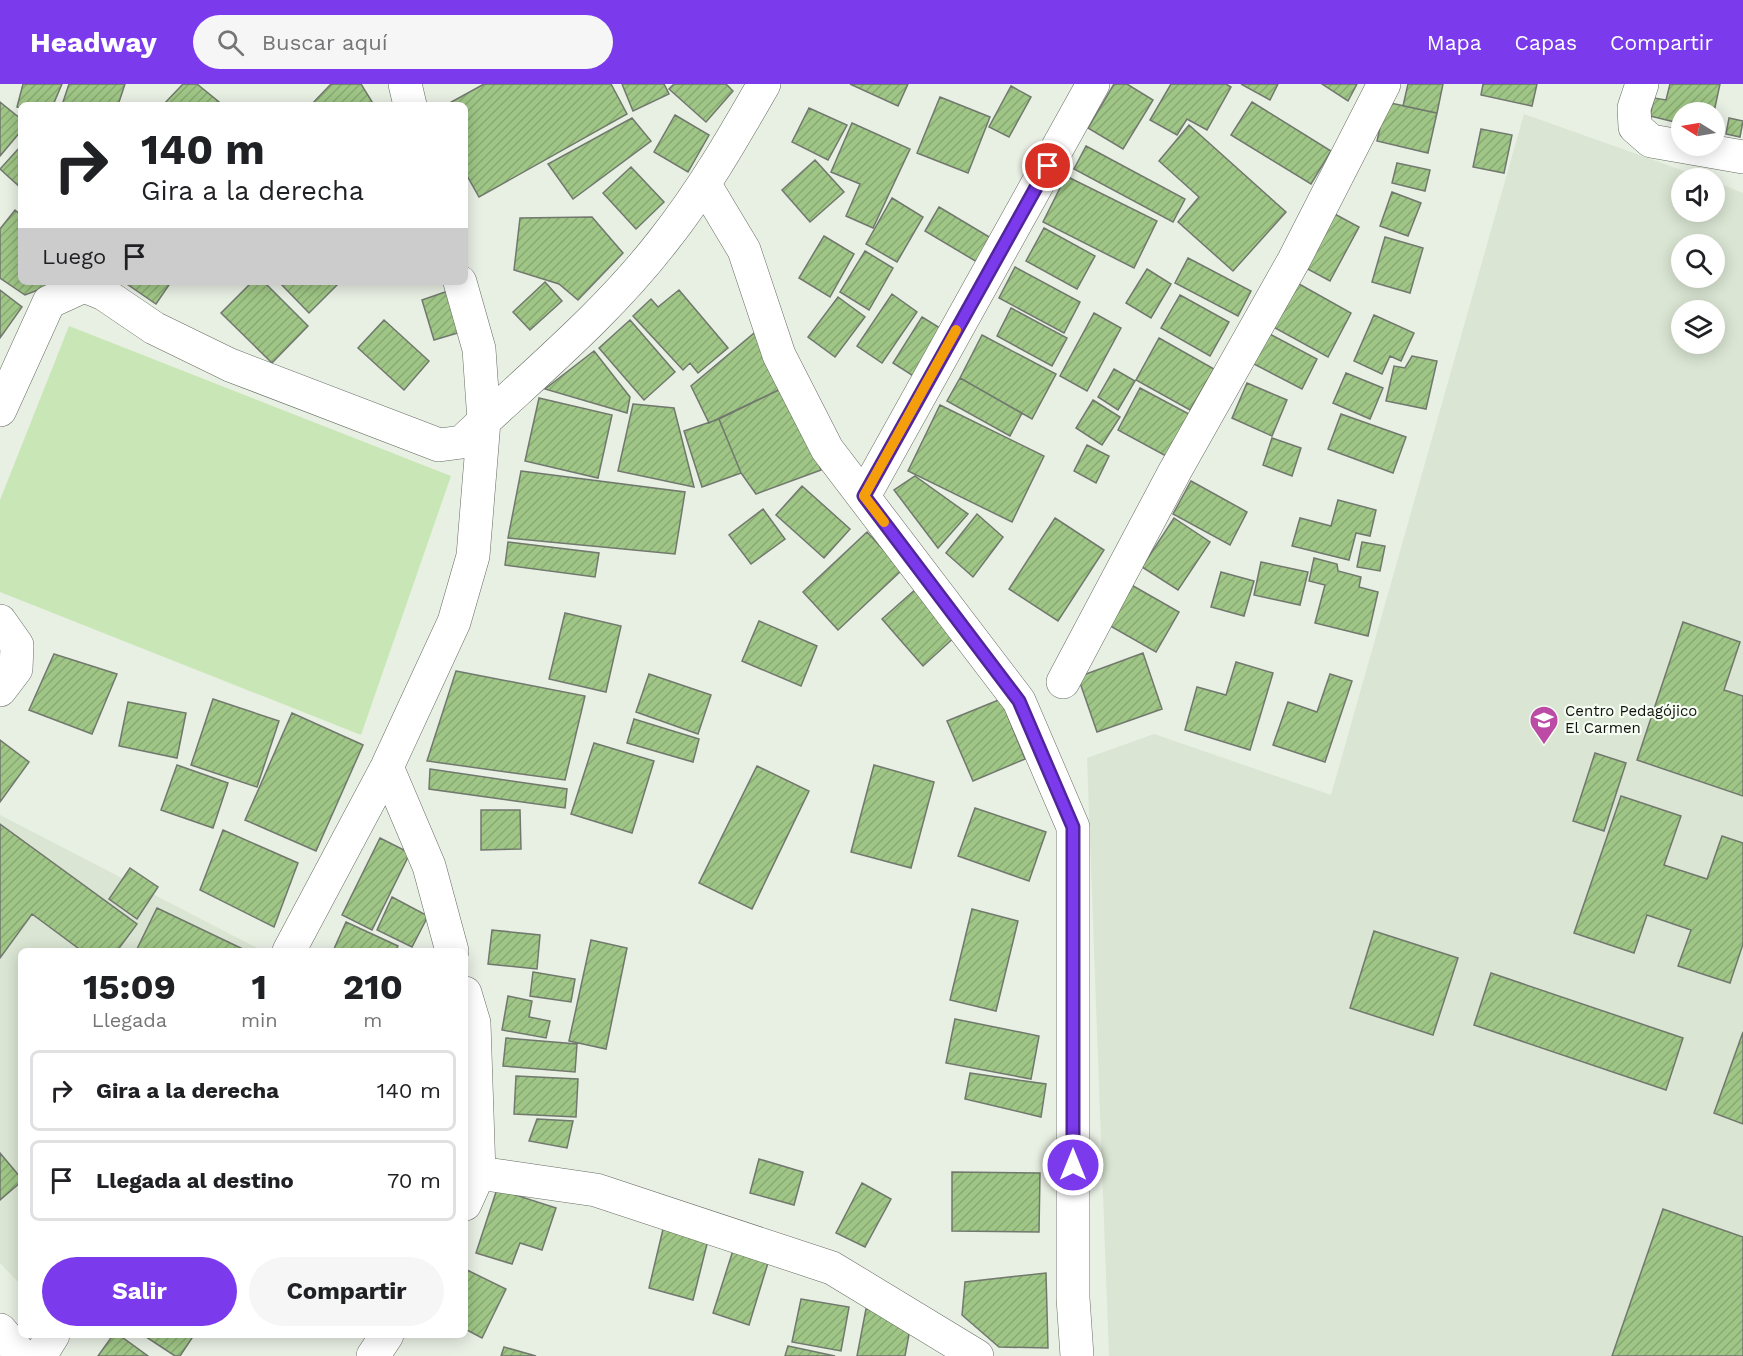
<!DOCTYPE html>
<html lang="es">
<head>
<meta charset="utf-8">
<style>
	body { margin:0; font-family:"Work Sans",sans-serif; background:#f6f6f6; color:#202124; height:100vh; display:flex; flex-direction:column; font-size:22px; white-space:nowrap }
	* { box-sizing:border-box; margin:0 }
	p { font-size:20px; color:#757577 }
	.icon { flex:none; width:33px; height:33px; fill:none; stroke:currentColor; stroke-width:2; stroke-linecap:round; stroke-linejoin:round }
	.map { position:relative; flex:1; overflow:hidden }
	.panel { position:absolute; left:18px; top:864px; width:450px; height:390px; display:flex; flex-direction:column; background:#fff; border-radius:9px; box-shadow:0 3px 15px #0003 }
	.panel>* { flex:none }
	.banner { position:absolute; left:18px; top:18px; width:450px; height:183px; border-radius:9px; box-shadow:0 3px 15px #0003; background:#fff; color:#202124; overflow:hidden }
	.needle { width:39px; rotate:281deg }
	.controls { position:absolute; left:1671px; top:18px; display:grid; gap:12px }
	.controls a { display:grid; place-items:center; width:54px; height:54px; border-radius:50%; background:#fff; box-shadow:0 3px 15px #0003; font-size:30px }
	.pin { position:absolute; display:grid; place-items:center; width:51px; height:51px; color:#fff; margin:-26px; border:3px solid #fff; border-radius:50%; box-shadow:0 2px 6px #0007 }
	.me { position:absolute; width:66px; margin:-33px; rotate:0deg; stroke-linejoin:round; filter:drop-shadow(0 0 4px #0008) }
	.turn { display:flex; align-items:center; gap:21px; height:126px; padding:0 24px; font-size:27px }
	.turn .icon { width:78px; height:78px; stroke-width:2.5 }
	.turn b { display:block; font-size:42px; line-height:51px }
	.then { display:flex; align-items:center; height:57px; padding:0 24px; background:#0003; gap:12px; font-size:22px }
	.eta { display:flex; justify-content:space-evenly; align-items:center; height:102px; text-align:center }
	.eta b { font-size:36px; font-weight:700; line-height:42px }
	.action { display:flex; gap:12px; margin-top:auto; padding:12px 24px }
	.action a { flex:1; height:69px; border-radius:36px; background:#7c3aed; color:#fff; font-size:24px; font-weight:700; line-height:69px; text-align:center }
	.action a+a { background:#f6f6f6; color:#202124 }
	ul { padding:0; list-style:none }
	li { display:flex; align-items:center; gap:18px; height:81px; margin:0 12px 9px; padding:0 12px; border:3px solid #e0e0e0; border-radius:9px }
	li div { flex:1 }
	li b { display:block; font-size:22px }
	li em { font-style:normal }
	header { display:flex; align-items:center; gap:36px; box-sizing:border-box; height:84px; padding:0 30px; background:#7c3aed; color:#fff }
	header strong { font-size:28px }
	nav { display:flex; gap:33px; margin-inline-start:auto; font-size:21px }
	.search { width:420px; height:54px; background:#f6f6f6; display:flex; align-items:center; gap:15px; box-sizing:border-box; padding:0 21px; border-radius:33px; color:#757577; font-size:22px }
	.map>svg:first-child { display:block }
	.built { fill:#dae5d3; fill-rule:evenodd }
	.park { fill:#c9e7b6 }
	.building { fill:url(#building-hatch); stroke:#71786e; stroke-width:1.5 }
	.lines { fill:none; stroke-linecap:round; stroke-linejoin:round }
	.minor-casing { stroke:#666c62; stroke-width:34 }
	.secondary-casing { stroke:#666c62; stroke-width:34 }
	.minor { stroke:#fff; stroke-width:33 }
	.secondary { stroke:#fff; stroke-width:33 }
	.route-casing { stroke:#51269a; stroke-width:15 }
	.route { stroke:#7c3aed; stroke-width:10 }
	.slow { stroke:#f59e0b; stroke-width:10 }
	.labels { text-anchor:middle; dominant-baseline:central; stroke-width:4.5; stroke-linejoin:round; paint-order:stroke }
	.poi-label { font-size:15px; fill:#10120e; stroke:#f5fcf1; text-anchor:start }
</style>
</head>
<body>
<header>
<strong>Headway</strong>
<div class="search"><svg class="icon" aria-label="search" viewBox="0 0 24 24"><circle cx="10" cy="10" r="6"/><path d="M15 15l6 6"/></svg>Buscar aquí</div>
<nav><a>Mapa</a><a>Capas</a><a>Compartir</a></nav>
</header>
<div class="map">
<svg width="1743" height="1272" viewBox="0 0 1743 1272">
	<defs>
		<pattern id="building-hatch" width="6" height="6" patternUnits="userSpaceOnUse" patternTransform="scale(1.5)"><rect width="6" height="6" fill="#9fc686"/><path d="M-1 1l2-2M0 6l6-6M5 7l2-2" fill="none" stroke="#88a972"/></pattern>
	</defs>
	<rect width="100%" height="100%" fill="#e8efe3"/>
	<path class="built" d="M1524 30 1704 94H1682V128H1714L1715 98 1743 109V1272H1109L1087 674 1154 650 1331 711ZM1682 160H1714V194H1682ZM1682 226H1714V260H1682Z
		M0 731 263 867H21V1201L0 1179Z"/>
	<path class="park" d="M69 242 451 392 361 651 0 508V416Z"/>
	<path class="building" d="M23 0H62L53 21H21V24L17 23Z
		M69 0H125L118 21H62Z
		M183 0H197L219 18 217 21H163Z
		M331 0H361L374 21H311Z
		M484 0H611L627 30 479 113 465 88V21H446Z
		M622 0H664L669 10 633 27Z
		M674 0H726L733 7 706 38 669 5Z
		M850 0H908L898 22Z
		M1114 0H1127L1153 16 1123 65 1088 44Z
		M1171 0H1226L1231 3 1207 46 1187 35 1177 51 1150 36Z
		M1241 0H1278L1270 16Z
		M1322 0H1357L1348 17Z
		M1408 0H1443L1437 29 1403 22Z
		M1483 0H1537L1532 22 1481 11Z
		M1670 0H1720L1714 28H1682L1679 39 1650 32 1654 14 1666 16Z
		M1011 2 1031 13 1009 53 989 43Z
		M940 13 990 33 968 89 917 69Z
		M0 18 21 35V47L0 72Z
		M1252 18 1331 67 1311 100 1231 51Z
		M1386 18 1437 29 1428 69 1377 57Z
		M809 24 847 41 828 76 792 58Z
		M675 31 709 51 688 88 654 68Z
		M632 34 651 57 573 115 548 80Z
		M1729 34 1743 37 1740 53 1726 50Z
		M852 39 910 65 873 144 846 132 860 100 831 88Z
		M1189 41 1286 128 1233 187 1178 138 1199 113 1159 77Z
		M1481 45 1512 51 1504 89 1473 83Z
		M21 62V104L0 85Z
		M1086 62 1185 115 1173 138 1074 85Z
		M815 76 844 108 810 138 782 106Z
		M1397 79 1430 86 1425 107 1392 99Z
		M631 83 664 118 636 145 603 109Z
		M1066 92 1157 137 1134 184 1043 138Z
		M1392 108 1421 119 1408 152 1380 142Z
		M892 114 923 133 897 178 866 160Z
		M939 123 991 154 977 178 925 147Z
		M15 126 21 131V198H59L25 211 0 194V145Z
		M1331 128 1359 143 1330 197 1302 182Z
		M592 133 623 169 578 216 559 200 514 186 520 134Z
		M1044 144 1095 172 1077 205 1026 177Z
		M824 152 854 170 830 213 799 194Z
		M1385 153 1423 164 1410 209 1372 198Z
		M865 167 893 184 869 226 840 208Z
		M1188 174 1251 207 1238 232 1175 199Z
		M1015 183 1080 218 1064 249 999 214Z
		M1147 185 1171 200 1151 234 1126 219Z
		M1292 196 1351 229 1328 273 1268 240Z
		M124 198H171L156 220Z
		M252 198H264L308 242 272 279 221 229Z
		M279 198H340L309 229Z
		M545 198 562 217 530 246 513 228Z
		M0 206 22 223 0 254Z
		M679 206 728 264 698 289 690 279 683 286 633 232 651 215 658 223Z
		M448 207 461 248 434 256 422 216Z
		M892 210 917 228 882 279 857 262Z
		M1180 211 1229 238 1210 272 1161 244Z
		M838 213 865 233 835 273 808 253Z
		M1011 224 1067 254 1052 282 997 252Z
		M1094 229 1121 244 1087 307 1060 292Z
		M1374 231 1414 249 1401 277 1390 272 1382 290 1354 277Z
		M922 233 948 249 918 295 893 279Z
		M384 236 429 277 404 306 358 264Z
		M630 236 675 288 644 316 599 264Z
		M765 240 789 301 709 339 691 302Z
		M1268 249 1317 275 1302 305 1252 279Z
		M982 251 1056 290 1032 335 960 294Z
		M1159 254 1214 285 1190 326 1136 296Z
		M594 267 630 313 627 329 545 305Z
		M1412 272 1437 277 1426 325 1386 317 1394 282 1405 284Z
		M1114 285 1135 297 1118 326 1098 313Z
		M1346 289 1383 304 1370 335 1333 319Z
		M960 294 1022 329 1010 352 947 317Z
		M1247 299 1287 316 1272 352 1232 334Z
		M789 301 821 386 756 410 741 389 719 335Z
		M1140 304 1189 330 1166 372 1118 346Z
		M539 314 612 331 598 394 525 377Z
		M1093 316 1120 333 1102 361 1076 344Z
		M633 320 674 324 694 403 618 387Z
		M940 321 1044 372 1012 438 908 387Z
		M1341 330 1406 353 1393 389 1328 365Z
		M719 335 741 389 702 403 684 347Z
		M1272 354 1301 364 1292 392 1263 381Z
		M1087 361 1109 372 1096 399 1074 387Z
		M521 387 685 408 675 470 508 454Z
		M915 392 968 430 938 464 894 406Z
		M1191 397 1247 428 1230 461 1173 430Z
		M802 402 850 445 824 474 776 431Z
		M1338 416 1376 426 1370 452 1356 449 1349 476 1292 462 1300 434 1331 442Z
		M763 425 785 455 751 480 729 451Z
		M977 430 1003 453 973 493 946 469Z
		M1055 434 1104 466 1058 537 1009 505Z
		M1174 434 1210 458 1178 506 1142 483Z
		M867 448 902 486 838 546 803 508Z
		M508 458 599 469 595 493 505 481Z
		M1362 458 1385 462 1380 487 1357 483Z
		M1314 474 1337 480 1338 487 1361 493 1359 503 1378 508 1368 552 1315 539 1325 501 1309 497Z
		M1261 478 1308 488 1300 521 1254 511Z
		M1221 488 1254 497 1244 532 1211 523Z
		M1128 499 1179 528 1156 568 1105 539Z
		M917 504 958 550 923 582 882 535Z
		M565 529 621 542 606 608 549 595Z
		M759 537 817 562 801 602 742 577Z
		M1683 538 1740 558 1724 606 1743 612V712L1637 676Z
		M1143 569 1162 625 1097 648 1078 593Z
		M54 570 117 590 92 650 29 626Z
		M1236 578 1273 589 1250 666 1185 646 1197 603 1226 611Z
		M456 587 585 612 565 696 427 677Z
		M649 590 711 611 698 650 636 628Z
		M1330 590 1352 597 1325 678 1273 661 1288 618 1317 628Z
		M213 615 279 637 257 703 191 681Z
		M1001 615 1025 675 973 697 947 637Z
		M128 618 186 629 177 674 119 662Z
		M292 629 363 661 316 767 245 736Z
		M634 635 699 655 693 678 627 659Z
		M0 656 29 678 0 718Z
		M594 659 654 677 632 749 571 730Z
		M1595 669 1626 679 1604 747 1573 737Z
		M177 681 228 699 213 744 161 726Z
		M874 681 934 698 911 784 851 768Z
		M757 682 809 707 752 825 699 799Z
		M430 685 567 705 565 724 429 705Z
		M1621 712 1681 732 1664 781 1707 795 1722 752 1743 759V860L1730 899 1678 882 1691 846 1647 831 1634 869 1574 849Z
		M975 724 1046 748 1029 797 958 772Z
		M481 726H520L521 765 481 766Z
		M0 740 137 840 117 867H82L32 830 0 874Z
		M223 746 298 779 274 843 200 806Z
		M380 754 410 769 372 846 342 831Z
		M130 784 158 803 137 835 109 815Z
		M392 813 428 832 412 863 377 846Z
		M157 824 247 867H136Z
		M972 825 1018 837 996 927 950 916Z
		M346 838 398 862 396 867H333Z
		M492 846 540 851 537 885 488 880Z
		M1374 847 1458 874 1433 951 1350 924Z
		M591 856 627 864 606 965 569 957Z
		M533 888 575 895 571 918 530 912Z
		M1491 889 1683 954 1666 1006 1474 941Z
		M508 912 532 917 529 933 550 937 546 954 502 946Z
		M955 935 1039 952 1031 995 946 979Z
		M1743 948V1040L1714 1029Z
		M506 954 577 960 575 988 503 982Z
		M970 989 1046 1000 1041 1033 965 1015Z
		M516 992 578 995 576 1033 514 1030Z
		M537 1035 573 1037 567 1064 529 1057Z
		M0 1069 21 1094V1098L0 1116Z
		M759 1075 803 1088 794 1121 750 1109Z
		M952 1088 1040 1089 1039 1148 952 1147Z
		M862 1099 891 1115 865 1163 836 1149Z
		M497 1105 556 1124 542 1166 520 1159 512 1180 476 1169Z
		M1663 1125 1743 1153V1272H1612Z
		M664 1141 709 1152 693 1216 649 1204Z
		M736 1157 771 1169 749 1241 713 1229Z
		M465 1185 506 1205 482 1254 465 1245Z
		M1046 1189 1048 1264 999 1263 962 1231 965 1198Z
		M801 1215 849 1223 841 1267 792 1258Z
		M866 1225 912 1234 905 1272H857Z
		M113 1251H119L148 1272H98Z
		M143 1251H194L180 1272H175Z
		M788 1262 835 1272H785Z
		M504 1263 536 1272H501Z"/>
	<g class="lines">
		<g class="minor-casing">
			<path id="minor" d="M405 0 410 21
				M1642 0 1634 24 1635 43 1651 57 1743 73
				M705 101 744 166 779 271 827 365 1019 617 1073 743V1214L1077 1272
				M0 326 49 218 84 202 104 210 154 244 230 281 439 361 462 358C530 293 605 232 663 157 702 108 733 54 764 0
				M864 412 1093 0
				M0 537 17 561 16 585 0 606
				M1063 598 1175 387 1294 176 1384 0
				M387 683 429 782 452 867
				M289 867 387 683 454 538 473 472 484 337 479 265 460 198
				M465 909 474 939 479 1089 465 1120
				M479 1089 596 1106 832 1184 977 1272
				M40 1272 53 1251
				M373 1272 387 1251"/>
		</g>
		<g class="secondary-casing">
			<path id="secondary" d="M0 1246 22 1272"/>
		</g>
		<use href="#minor" class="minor"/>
		<use href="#secondary" class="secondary"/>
	</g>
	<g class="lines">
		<g class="route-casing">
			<path id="route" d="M1048 82 864 412 1019 617 1073 743V1081"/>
		</g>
		<use href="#route" class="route"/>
		<path class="slow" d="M884 438 864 412 956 246"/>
	</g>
	<defs>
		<g id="school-pin" transform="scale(1.5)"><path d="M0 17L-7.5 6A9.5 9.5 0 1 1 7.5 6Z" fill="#bc4ba6" stroke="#f5fcf1"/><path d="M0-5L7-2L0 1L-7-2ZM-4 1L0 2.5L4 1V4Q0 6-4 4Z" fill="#fff"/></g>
	</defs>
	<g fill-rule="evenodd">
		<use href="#school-pin" x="1544" y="636"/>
	</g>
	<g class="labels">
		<g class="poi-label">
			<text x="1565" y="627">Centro Pedagójico<tspan x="1565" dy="17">El Carmen</tspan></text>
		</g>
	</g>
</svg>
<div class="controls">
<a><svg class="needle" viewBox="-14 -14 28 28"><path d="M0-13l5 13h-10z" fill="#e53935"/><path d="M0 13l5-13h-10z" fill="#757577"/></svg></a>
<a><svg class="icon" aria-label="sound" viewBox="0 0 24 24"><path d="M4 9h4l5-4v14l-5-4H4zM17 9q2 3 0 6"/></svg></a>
<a><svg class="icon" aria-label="search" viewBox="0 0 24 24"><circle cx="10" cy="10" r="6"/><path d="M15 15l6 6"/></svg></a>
<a><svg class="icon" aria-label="layers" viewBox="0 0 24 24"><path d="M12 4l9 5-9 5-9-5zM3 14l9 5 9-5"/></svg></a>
</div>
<div class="pin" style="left:1048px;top:82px;background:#d93025"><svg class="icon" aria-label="arrive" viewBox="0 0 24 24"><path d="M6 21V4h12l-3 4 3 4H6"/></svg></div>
<svg class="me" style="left:1073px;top:1081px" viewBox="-20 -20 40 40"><circle r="17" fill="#7c3aed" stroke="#fff" stroke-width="3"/><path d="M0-11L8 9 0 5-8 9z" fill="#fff"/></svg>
<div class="banner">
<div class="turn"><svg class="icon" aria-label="right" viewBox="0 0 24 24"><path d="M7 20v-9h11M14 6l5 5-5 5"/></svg><div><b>140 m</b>Gira a la derecha</div></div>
<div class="then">Luego<svg class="icon" aria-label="arrive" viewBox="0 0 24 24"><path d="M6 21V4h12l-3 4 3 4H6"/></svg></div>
</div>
<section class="panel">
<div class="eta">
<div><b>15:09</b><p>Llegada</p></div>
<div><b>1</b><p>min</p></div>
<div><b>210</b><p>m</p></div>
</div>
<ul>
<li><svg class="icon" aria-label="right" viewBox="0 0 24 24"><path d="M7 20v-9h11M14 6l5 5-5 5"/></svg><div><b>Gira a la derecha</b></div><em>140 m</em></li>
<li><svg class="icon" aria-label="arrive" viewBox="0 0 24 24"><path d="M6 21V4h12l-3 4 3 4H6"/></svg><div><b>Llegada al destino</b></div><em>70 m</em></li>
</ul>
<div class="action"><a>Salir</a><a>Compartir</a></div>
</section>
</div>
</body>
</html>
